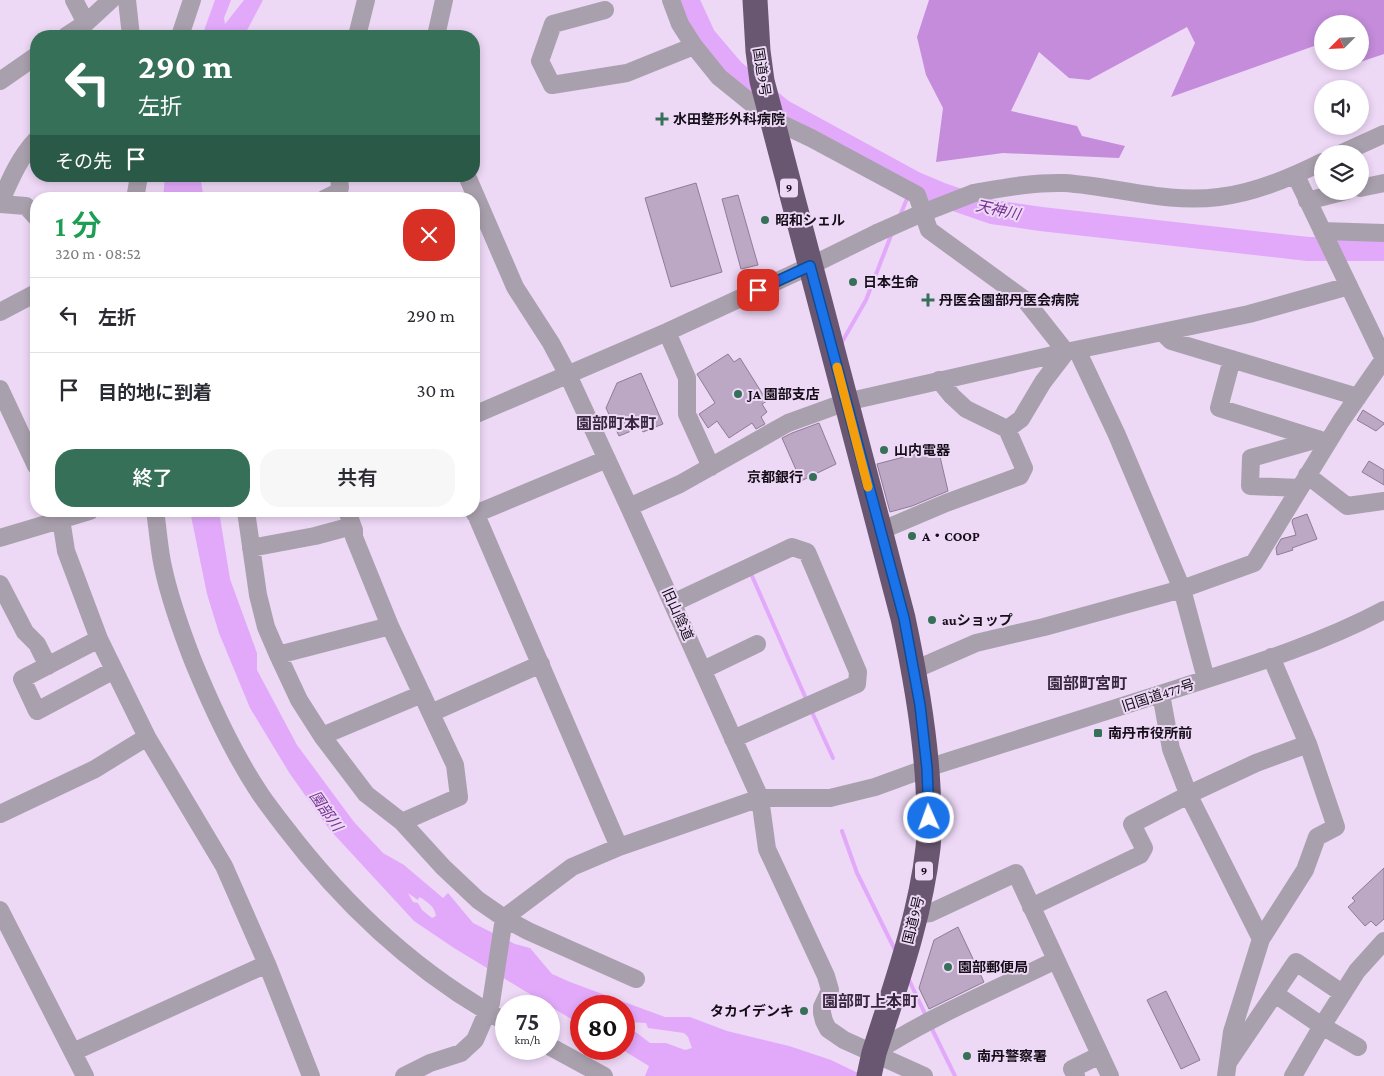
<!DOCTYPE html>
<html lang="ja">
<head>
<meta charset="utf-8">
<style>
	body { margin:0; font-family:"Crimson Pro","Noto Sans JP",serif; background:#f7f7f7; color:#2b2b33; height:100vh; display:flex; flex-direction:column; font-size:19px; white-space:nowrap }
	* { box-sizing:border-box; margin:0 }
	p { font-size:16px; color:#7c7c81 }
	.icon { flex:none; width:28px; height:28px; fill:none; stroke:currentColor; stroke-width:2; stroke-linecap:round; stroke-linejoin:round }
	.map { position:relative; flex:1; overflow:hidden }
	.drawer { position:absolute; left:30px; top:192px; width:450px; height:325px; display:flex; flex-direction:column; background:#fff; border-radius:20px; box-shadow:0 2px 8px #0003 }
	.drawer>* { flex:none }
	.top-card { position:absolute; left:30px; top:30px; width:450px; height:152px; border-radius:20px; box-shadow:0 2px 8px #0003; background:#367059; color:#fff; overflow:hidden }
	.needle { width:32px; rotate:246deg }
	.fabs { position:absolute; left:1314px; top:15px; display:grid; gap:10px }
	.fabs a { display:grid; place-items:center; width:55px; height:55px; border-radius:50%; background:#fff; box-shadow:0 2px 8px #0003; font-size:25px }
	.speed { position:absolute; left:495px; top:995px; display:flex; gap:10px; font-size:25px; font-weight:700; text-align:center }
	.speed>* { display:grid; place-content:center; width:65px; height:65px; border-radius:50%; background:#fff; box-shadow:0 2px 8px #0003; line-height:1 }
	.speed small { font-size:12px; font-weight:400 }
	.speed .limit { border:8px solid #d22; background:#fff; color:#111 }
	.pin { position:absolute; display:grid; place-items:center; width:42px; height:42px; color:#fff; margin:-21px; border-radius:10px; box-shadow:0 2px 8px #0006 }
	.me { position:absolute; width:55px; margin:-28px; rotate:358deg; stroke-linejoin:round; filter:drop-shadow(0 0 4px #0008) }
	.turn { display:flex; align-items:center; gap:18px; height:105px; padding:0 25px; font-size:22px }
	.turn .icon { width:65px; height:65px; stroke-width:2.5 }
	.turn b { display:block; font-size:35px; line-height:42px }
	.then { display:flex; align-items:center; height:48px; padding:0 25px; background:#0003; gap:10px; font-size:19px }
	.round { display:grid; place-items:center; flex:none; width:52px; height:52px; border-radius:20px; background:#f7f7f7 }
	.headline { display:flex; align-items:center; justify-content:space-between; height:85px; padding:0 25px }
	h1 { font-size:30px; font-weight:600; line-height:38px; color:#1e9e55 }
	.cta { display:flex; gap:10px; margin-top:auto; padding:10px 25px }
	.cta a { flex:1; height:58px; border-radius:20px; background:#367059; color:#fff; font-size:20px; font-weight:600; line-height:58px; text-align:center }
	.cta a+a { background:#f7f7f7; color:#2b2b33 }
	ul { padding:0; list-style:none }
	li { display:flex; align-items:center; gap:15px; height:75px; padding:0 25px; border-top:1px solid #e1e1e2 }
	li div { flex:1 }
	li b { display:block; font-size:19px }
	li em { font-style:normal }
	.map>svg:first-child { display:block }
	.forest { fill:#c48cdb }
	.water { fill:#e2a9fa; fill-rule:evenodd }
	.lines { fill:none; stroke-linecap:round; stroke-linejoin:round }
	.stream { stroke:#e2a9fa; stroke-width:4 }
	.river { stroke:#e2a9fa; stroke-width:24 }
	.building { fill:#bca8c5; stroke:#8f7b97 }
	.minor { stroke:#a9a0ad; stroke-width:18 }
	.highway { stroke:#695771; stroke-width:25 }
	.minor-bridge { stroke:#a9a0ad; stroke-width:18 }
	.route-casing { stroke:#114b97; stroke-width:12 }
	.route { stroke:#1a73e8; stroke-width:9 }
	.slow { stroke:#f59e0b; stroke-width:9 }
	.poi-dot { fill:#367059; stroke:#edd8f6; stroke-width:2 }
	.labels { text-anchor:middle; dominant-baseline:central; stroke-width:4; stroke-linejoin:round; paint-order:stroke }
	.shield { fill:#edd8f6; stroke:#564b5b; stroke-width:1 }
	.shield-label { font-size:12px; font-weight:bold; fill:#150e18 }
	.street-label { font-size:14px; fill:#150e18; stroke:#edd8f6 }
	.poi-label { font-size:14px; font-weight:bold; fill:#150e18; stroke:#edd8f6; text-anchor:start }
	.water-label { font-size:15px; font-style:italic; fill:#773391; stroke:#edd8f6 }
	.quarter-label { font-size:16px; font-weight:bold; fill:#36263d; stroke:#edd8f6 }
</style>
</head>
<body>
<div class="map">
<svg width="1384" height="1076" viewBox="0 0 1384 1076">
	<rect width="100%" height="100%" fill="#edd8f6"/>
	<path class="forest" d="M929 0H1384V54L1342 68 1333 61H1360V24H1322V53L1314 46 1171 97 1195 43 1187 27 1089 80 1069 78 1039 52 1011 111 1077 126 1082 136 1125 146 1119 158 1003 153 936 162 943 108 926 75 917 37Z"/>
	<path class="water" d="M215 0H231L224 18 225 24 244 0H263L244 36H202Z
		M165 176H200L204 199H194L192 195 190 199H163Z
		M190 511H219L230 579 257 653V670L297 745 354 822 383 853 404 865 443 898 448 893 473 923 515 944 530 948 552 974 570 982 665 1017H690L727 1031 789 1046 831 1060 856 1072 870 1076H645L649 1066 621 1049H624V1023L650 1043H666L685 1050 692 1048 688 1037 684 1033 648 1028 646 1023 631 1022 629 1015H624V1006H581V1025L454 948 414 921 330 830 290 774 250 708 219 633 207 594ZM408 893 418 900 419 897C427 901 435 907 436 916L432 918 422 910 418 903 413 902Z"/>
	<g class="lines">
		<path class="stream" d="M899 218 906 201
			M842 342 866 300 892 233
			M752 576 807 701
			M811 710 833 758
			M842 831 857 873 894 948
			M909 980 927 1018
			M931 1027 955 1076"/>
		<path class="river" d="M687 0 704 37 733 71 782 111 914 183 940 194 992 212 1041 219 1308 249H1384"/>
	</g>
	<path class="building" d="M696 183 722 272 671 287 645 198Z
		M738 195 758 265 741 269 722 199Z
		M728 354 734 362 740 358 767 401 762 404 767 412 761 417 765 424 756 429 752 423 729 438 717 421 708 428 699 414 715 403 697 374Z
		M641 373 663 424 643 432 641 427 619 436 606 408 617 383Z
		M1363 410 1384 423V424L1376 431 1357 420Z
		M819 423 836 464 801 481 782 438 792 433Z
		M938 448 948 491 912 506 890 512 877 464Z
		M1369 461 1384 470V485L1362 472Z
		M1307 514 1317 539 1292 548 1293 550 1277 555 1276 548 1281 539 1296 535 1292 522 1293 519Z
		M1384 868V919L1376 926 1371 921 1365 926 1348 907 1355 901 1352 898Z
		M958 927 984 982 929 1009 919 988 934 940Z
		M1166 991 1200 1060 1181 1069 1147 1000Z"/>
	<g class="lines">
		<path class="minor" d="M74 0 86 23
			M127 0 131 36
			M671 0 680 24 694 46 719 77 771 119 811 138 917 195 929 230 1025 300 1066 352 1043 382 1021 419 1007 429
			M605 10 553 24 540 61 552 85 627 73 694 46
			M66 36 86 23 111 0
			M180 36 192 0
			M357 36 366 0
			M436 36 444 0
			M0 81 36 56
			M1340 154 1384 134
			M467 176 515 287 551 343 568 375 629 507 760 798 767 849 826 976 830 990 822 1007V1013L824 1021 828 1029 844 1040 924 1076
			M1360 188 1384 183
			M974 193C1003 188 1034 182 1064 183 1116 186 1166 204 1219 197 1255 193 1290 178 1322 162
			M135 199 139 176
			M324 199 336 193 340 188 339 176
			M1307 201 1346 191
			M0 203C10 180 19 158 36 140
			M0 204 26 206 36 217
			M1322 231 1384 233
			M0 312 36 293
			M667 332 687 378V414L711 467
			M1162 332 1171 341 1358 397
			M1077 350 1117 435 1182 589 1206 679
			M1232 359 1219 408 1327 442
			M0 389 36 466
			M474 415 667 332 810 266 877 233
			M1307 475 1347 506 1384 501
			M1300 488 1250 486 1251 458 1318 439
			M629 507 680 484 788 423 846 402 1066 352 1249 314 1349 286
			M474 510 619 847
			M58 511 61 519 66 551 99 639 147 737 224 866 267 964 311 1076
			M155 511C158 530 159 549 163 567 170 600 181 630 193 661 211 705 231 749 257 789 265 802 275 814 284 826 344 905 419 975 506 1022
			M246 511 258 595 266 627 278 655 299 700 322 736 366 794 402 822 443 867 478 900 504 918 528 931 636 979
			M347 511 354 530V537L390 626 455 765 459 797 402 822
			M475 514 607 459
			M880 531 946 503 1020 476 1024 468 1007 429 966 409 952 396 939 380
			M0 538 90 511
			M251 548 315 536 352 526
			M0 584 25 632 37 644 48 666
			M673 603 792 547 807 552 858 672 857 684 733 739
			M99 639 22 679 37 711 114 670
			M278 655 390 626
			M703 670 757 644
			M914 670 976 643 1044 627 1182 589 1254 563 1341 421 1384 359 1296 176
			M1161 694 1171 749 1189 796 1261 939
			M431 713 541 664
			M322 736 422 694
			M0 814 95 769 147 737
			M1031 907 1140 855 1144 848 1132 824 1196 791 1256 763 1308 744
			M0 910 85 1076
			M915 915 930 913 1016 873 1110 1076
			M1275 994 1322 1026 1358 1047
			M549 1046 604 1076
			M73 1052 267 964
			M874 1053C931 1016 995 990 1056 960
			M1229 1061 1296 962 1342 993
			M404 1076 430 1063 461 1053 475 1040 491 1003 504 918 572 867 619 847 760 798H830L875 787 927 768C1011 742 1095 715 1179 688 1248 666 1320 644 1384 610
			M1076 1076 1072 1069 1100 1055
			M1226 1076 1232 1032 1261 939 1305 870 1317 837 1336 827 1308 744 1271 657
			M1293 1076 1322 1026 1357 971 1384 941"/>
		<path class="highway" d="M755 0 758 51 762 81 903 618C915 674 925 730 928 787 929 807 930 828 928 848 920 918 895 987 874 1053L869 1076"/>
		<path class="minor-bridge" d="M877 233 920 214 974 193"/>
	</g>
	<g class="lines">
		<g class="route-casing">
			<path id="route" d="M758 290 810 266 904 618 920 705 927 768 929 818"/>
		</g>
		<use href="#route" class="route"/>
		<path class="slow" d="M837 367 868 487"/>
	</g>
	<g class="poi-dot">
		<path d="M659.5 111.5h5v5h5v5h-5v5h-5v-5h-5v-5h5z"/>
		<circle cx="765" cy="220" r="5"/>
		<circle cx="853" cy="282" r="5"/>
		<path d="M925.5 292.5h5v5h5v5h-5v5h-5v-5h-5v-5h5z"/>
		<circle cx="738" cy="394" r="5"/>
		<circle cx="884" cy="450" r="5"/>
		<circle cx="813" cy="477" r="5"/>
		<circle cx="912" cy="536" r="5"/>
		<circle cx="932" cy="620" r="5"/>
		<rect x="1093" y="728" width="10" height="10" rx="2.5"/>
		<circle cx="948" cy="967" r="5"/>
		<circle cx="804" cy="1011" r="5"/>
		<circle cx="967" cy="1056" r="5"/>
	</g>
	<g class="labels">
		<g class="shield">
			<rect x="780" y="178.5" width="18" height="19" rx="4"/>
			<rect x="915" y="861.5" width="18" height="19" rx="4"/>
		</g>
		<g class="shield-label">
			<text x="789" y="188">9</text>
			<text x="924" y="871">9</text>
		</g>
		<g class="street-label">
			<text transform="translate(762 72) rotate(81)">国道9号</text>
			<text transform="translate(678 614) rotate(66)">旧山陰道</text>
			<text transform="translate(1158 695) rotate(-18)">旧国道477号</text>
			<text transform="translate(913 920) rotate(-76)">国道9号</text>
		</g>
		<g class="poi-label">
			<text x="673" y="119">水田整形外科病院</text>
			<text x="775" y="220">昭和シェル</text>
			<text x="863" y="282">日本生命</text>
			<text x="939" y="300">丹医会園部丹医会病院</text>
			<text x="748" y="394">JA 園部支店</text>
			<text x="894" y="450">山内電器</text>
			<text x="803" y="477" text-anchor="end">京都銀行</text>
			<text x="922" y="536">A・COOP</text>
			<text x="942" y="620">auショップ</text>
			<text x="1108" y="733">南丹市役所前</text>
			<text x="958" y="967">園部郵便局</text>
			<text x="794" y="1011" text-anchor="end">タカイデンキ</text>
			<text x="977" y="1056">南丹警察署</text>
		</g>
		<g class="water-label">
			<text transform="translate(998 210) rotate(12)">天神川</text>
			<text transform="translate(326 811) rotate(55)">園部川</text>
		</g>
		<g class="quarter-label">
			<text x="616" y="423">園部町本町</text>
			<text x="1087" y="683">園部町宮町</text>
			<text x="870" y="1001">園部町上本町</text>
		</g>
	</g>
</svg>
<div class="fabs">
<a><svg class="needle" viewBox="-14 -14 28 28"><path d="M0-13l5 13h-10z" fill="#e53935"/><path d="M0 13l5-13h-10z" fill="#7c7c81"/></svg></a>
<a><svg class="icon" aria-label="sound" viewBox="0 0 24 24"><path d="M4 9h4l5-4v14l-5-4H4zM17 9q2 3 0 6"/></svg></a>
<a><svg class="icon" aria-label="layers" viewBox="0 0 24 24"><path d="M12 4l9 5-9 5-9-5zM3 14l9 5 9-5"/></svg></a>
</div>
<div class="speed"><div>75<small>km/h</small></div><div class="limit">80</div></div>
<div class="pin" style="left:758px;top:290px;background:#d93025"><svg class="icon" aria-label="arrive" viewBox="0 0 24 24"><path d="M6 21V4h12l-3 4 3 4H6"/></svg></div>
<svg class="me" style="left:929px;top:818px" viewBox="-20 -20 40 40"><circle r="17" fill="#1a73e8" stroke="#fff" stroke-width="3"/><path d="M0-11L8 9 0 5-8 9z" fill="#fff"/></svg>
<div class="top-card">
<div class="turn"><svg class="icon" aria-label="left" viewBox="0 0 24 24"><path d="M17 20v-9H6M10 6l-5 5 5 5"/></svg><div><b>290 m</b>左折</div></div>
<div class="then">その先<svg class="icon" aria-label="arrive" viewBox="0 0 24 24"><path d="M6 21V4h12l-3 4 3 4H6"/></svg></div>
</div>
<section class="drawer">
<div class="headline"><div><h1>1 分</h1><p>320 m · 08:52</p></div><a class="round" style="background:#d93025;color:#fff"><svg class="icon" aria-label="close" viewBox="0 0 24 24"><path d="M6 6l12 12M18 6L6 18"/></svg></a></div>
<ul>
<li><svg class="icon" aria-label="left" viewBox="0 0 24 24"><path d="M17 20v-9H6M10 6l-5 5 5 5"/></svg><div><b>左折</b></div><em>290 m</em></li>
<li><svg class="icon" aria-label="arrive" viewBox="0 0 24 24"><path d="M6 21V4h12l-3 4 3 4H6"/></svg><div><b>目的地に到着</b></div><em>30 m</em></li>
</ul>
<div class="cta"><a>終了</a><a>共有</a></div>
</section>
</div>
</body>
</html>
